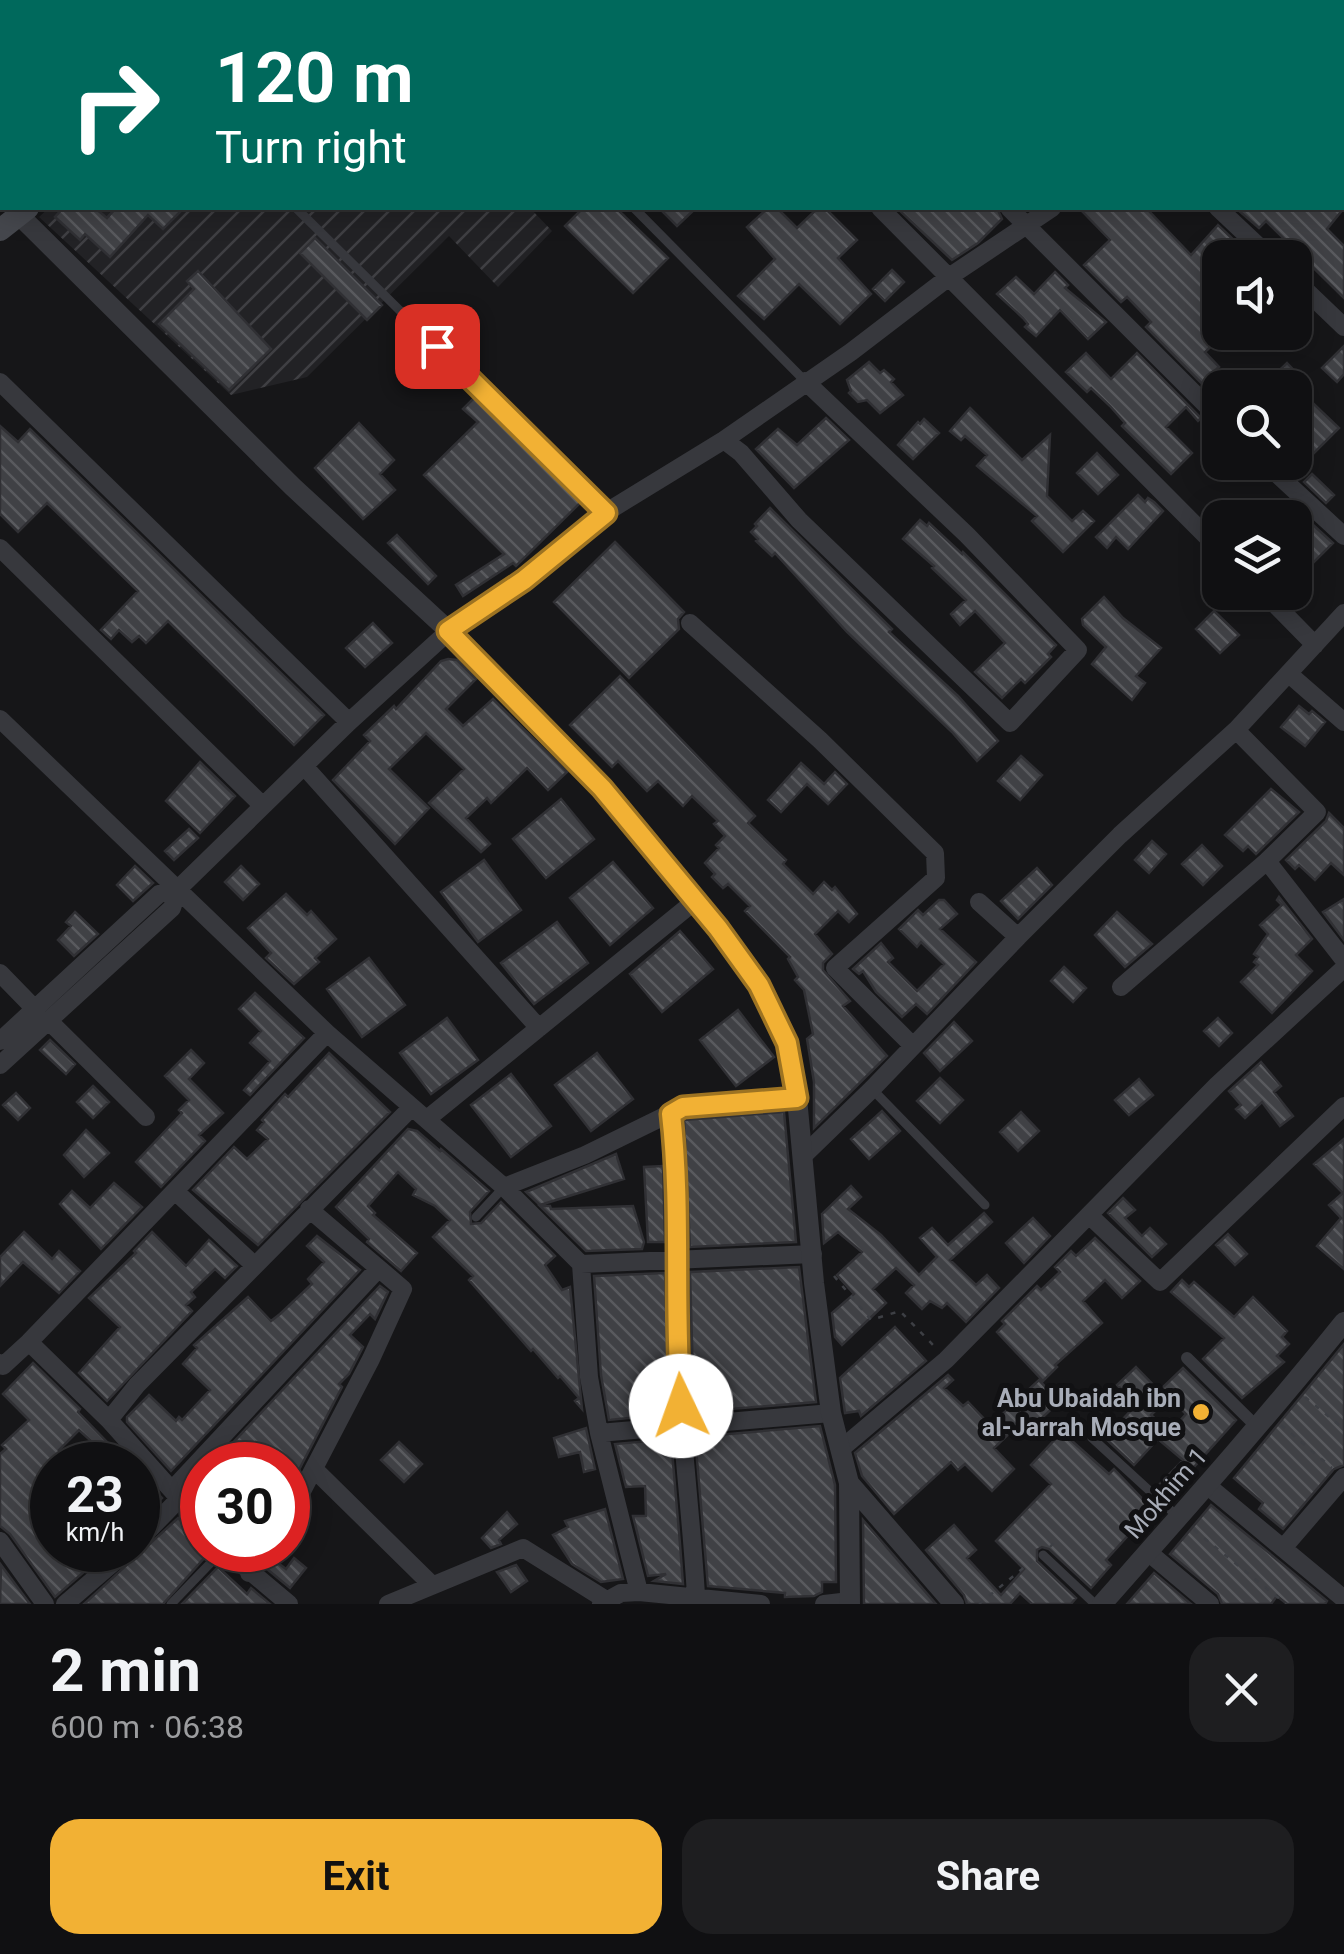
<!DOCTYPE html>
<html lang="en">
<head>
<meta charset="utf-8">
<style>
	body { margin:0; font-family:Roboto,sans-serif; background:#1e1e20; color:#f1f3f6; height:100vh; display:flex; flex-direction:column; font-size:38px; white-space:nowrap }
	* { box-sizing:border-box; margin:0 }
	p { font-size:32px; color:#9c9d9f }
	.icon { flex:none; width:55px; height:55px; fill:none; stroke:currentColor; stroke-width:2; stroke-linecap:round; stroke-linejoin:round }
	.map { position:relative; height:1604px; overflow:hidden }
	.sheet { display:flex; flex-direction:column; background:#101012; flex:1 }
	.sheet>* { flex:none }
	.banner { position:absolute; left:0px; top:0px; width:1345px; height:210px; box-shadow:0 5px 25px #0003,0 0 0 2px #303032; background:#00695c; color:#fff; overflow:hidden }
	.controls { position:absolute; left:1202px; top:240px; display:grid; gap:20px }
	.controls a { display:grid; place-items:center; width:110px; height:110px; border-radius:20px; background:#101012; box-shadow:0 5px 25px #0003,0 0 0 2px #303032; font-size:50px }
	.speed { position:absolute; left:30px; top:1442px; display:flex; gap:20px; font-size:50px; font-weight:700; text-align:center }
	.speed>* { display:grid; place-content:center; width:130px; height:130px; border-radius:50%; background:#101012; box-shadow:0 5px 25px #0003,0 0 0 2px #303032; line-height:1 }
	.speed small { font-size:25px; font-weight:400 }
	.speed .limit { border:15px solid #d22; background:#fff; color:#111 }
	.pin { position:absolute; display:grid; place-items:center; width:85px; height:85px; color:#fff; margin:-42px; border-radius:20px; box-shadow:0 5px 15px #0006 }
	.me { position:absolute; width:110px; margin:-55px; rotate:357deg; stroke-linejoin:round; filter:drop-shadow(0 0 8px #0008) }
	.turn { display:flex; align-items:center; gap:35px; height:210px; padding:0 50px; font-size:45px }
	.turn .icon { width:130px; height:130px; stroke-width:2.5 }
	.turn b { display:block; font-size:70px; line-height:85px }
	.round { display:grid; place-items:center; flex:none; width:105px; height:105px; border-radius:30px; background:#1e1e20 }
	.summary { display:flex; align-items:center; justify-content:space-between; height:170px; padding:0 50px }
	h1 { font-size:60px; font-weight:700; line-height:75px }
	.action { display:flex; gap:20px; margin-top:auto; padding:20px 50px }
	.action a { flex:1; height:115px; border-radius:30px; background:#f2b134; color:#111; font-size:40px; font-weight:700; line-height:115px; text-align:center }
	.action a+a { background:#1e1e20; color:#f1f3f6 }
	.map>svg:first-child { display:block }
	.industrial { fill:url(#industrial-furrows) }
	.building { fill:url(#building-back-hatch); stroke:#303034; stroke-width:2.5 }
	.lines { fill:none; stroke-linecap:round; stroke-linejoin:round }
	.path { stroke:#3d3f44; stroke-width:2.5; stroke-dasharray:5 8; stroke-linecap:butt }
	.service { stroke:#37383d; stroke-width:9 }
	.pedestrian { stroke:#37383d; stroke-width:12 }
	.minor { stroke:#37383d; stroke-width:18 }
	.tertiary { stroke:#37383d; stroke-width:20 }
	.secondary { stroke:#45474d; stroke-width:22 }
	.trunk { stroke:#5b5e65; stroke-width:28 }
	.route-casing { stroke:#9d7322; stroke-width:25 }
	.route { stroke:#f2b134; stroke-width:18 }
	.poi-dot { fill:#f2b134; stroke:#111113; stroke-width:4 }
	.labels { text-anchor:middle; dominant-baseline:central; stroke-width:10; stroke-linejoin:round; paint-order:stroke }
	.poi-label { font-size:25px; font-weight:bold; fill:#a8adb8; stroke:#111113; text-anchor:end }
	.street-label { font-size:25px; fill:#a8adb8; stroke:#111113 }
</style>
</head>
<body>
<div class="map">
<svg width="1344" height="1604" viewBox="0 0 1344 1604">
	<defs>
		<pattern id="industrial-furrows" width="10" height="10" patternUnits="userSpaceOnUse" patternTransform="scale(2.5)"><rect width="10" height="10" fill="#222225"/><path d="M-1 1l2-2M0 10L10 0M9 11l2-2" fill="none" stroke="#3f3f43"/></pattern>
		<pattern id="building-back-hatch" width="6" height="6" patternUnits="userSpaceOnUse" patternTransform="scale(2.5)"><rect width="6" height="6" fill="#404145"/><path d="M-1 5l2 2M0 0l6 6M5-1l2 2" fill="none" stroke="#595a5e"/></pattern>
	</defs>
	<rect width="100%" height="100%" fill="#161618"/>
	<path class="industrial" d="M49 208H530L552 231 498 287 449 236 307 377 231 395 39 217Z"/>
	<path class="building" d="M63 208H95L107 218 116 208H184L163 229 148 215 110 257 85 234 80 240 55 217Z
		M583 208H616L668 258 633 293 565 226Z
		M659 208H696L677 226Z
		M768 208H777L797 228 818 208H825L857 240 838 258 871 294 840 324 799 284 764 319 738 296 775 259 747 227Z
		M897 208H997L1002 219 978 243 952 260Z
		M1079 208H1146L1191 255 1218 225 1235 241 1207 272 1220 286V338L1205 352 1219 367 1208 376 1220 388 1219 401 1146 327 1151 322 1127 297 1121 302 1084 265 1110 240Z
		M1240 208H1344L1327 229 1344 246V298L1266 221 1259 228 1238 210Z
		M315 238 382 305 367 320 300 253Z
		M892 270 904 282 885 301 873 289Z
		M198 271 271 349 229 390 159 324 194 289 187 281Z
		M1055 272 1068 285 1065 288 1106 322 1088 339 1060 310 1036 336 1025 327 1028 324 1023 318 997 294 1016 277 1034 294Z
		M1344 346V374L1337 382 1322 368Z
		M1086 353 1111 379 1137 353 1201 418 1198 421 1186 407 1166 427 1192 453 1171 474 1122 426 1125 423 1110 406 1091 388 1087 392 1066 372Z
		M869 362 880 373 884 370 894 379 891 382 903 395 880 413 867 400 858 402 849 393 851 391 847 380Z
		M1287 363 1311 388H1297L1339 428 1307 460 1295 449V442L1302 435 1295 428V388H1261Z
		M474 398 582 501 516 566 513 563 463 596 456 585 504 554 424 475 478 422 463 409Z
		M970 408 1022 460 1050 435 1047 496 1072 521 1083 511 1094 521 1063 552 1032 521 1037 516 977 466 987 455 965 436 961 440 950 431Z
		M826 418 849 440 794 488 756 449 778 429 797 445Z
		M924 419 939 433 913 459 898 445 918 422 920 424Z
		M359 423 394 460 380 474 395 490 363 519 315 468Z
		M0 426 18 442 30 429 324 715 294 745 168 621 146 643 139 636 132 642 119 630 111 639 101 630 138 591 47 503 18 532 0 514Z
		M1097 453 1118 475 1098 494 1077 473Z
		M1312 474 1334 495 1326 503 1304 482Z
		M1138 495 1145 502 1148 498 1154 502 1163 511 1128 549 1116 537 1107 548 1096 537Z
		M770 508 892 629 889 632 958 696 998 741 977 761 952 732 847 632 775 553 772 556 756 541 758 539 751 532 757 526 755 524Z
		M920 520 927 526 929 523 962 554 963 552 1056 645 1048 654 1051 657 1025 683 1021 679 1002 698 975 672 1005 643 975 611 960 625 951 614 966 600 932 568 934 566 903 539Z
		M1311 523 1333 543 1310 566 1295 549 1306 538 1301 533Z
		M397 535 436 576 428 584 388 543Z
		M615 542 684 612 678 619 679 629 629 678 554 602Z
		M1104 597 1123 618 1161 648 1136 676 1145 683 1132 700 1092 664 1106 647 1083 625 1082 619Z
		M1214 611 1239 635 1220 653 1196 629Z
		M373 623 392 643 365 667 346 648Z
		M448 659 457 660 476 679 446 709 463 726 493 699 567 772 548 790 527 768 491 803 487 798 466 818 490 844 481 852 429 803 464 769 426 733 389 769 429 808 395 844 333 780 370 741 364 735 394 706 396 709 441 661Z
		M620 676 755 816 748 823 786 860 783 864 813 894 824 882 832 890 835 887 857 914 849 922 838 911 815 934 832 954 823 963V970L850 1001 843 1006 887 1056 814 1128V1082L807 1039 813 1034 804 990 795 980 798 977 788 959 790 957 745 911 750 906 728 884 723 888 712 877 715 874 705 863 719 848 716 845 725 836 714 824 718 821 692 796 683 806 658 781 647 791 618 761 612 767 570 725Z
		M1299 706 1309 714 1312 711 1325 722 1305 746 1281 727Z
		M1021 756 1042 775 1020 800 998 781Z
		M200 762 235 796 200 833 166 801Z
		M801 763 824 784 835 772 847 784 828 804 807 784 781 812 768 800Z
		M1271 789 1299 812 1256 854 1248 846 1243 851 1225 835Z
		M561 799 594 839 546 878 513 839Z
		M1329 813 1344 828V875L1331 863 1315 880 1299 865 1295 869 1286 860 1326 821Z
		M189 829 198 838 174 860 165 851Z
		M1152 841 1166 854 1149 873 1135 860Z
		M1202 845 1222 866 1203 885 1182 864Z
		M484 860 521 910 478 942 441 892Z
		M613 862 653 908 610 945 570 898Z
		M135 866 153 883 133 901 117 885Z
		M241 866 259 884 243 900 225 882Z
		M1037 868 1052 885 1018 919 1001 901Z
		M286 894 307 915 311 911 336 939 315 958 319 962 294 984 266 958 271 953 248 928Z
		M1279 897 1312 939 1296 955 1312 971 1272 1013 1241 982 1258 965 1254 962 1258 957 1254 954 1268 934 1260 925 1282 905 1277 900Z
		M1344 899V940L1323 912Z
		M939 900H944L957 914 940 929 976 962 927 1014 916 1004 902 1017 876 992 863 971 859 974 853 969 881 943 893 958 888 962 917 991 944 964 921 942 917 947 899 929 918 910 923 915Z
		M75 912 98 934 74 956 58 940 71 926 66 922Z
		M1117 912 1152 944 1125 967 1095 935Z
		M557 922 588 963 534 1004 501 963Z
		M680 931 713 969 662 1012 630 974Z
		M369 958 405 1005 362 1037 327 989Z
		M1064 967 1086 988 1073 1002 1051 981Z
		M255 993 304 1038 250 1095 244 1090 270 1061 250 1043 261 1031 239 1009Z
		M738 1010 774 1057 736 1086 700 1040Z
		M447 1018 478 1060 431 1094 400 1053Z
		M1218 1018 1232 1033 1219 1046 1204 1031Z
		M954 1022 972 1041 940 1071 924 1053Z
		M50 1040 75 1064 66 1074 40 1050Z
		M191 1050 204 1063 189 1079 223 1113 199 1135 205 1141 161 1187 136 1162 182 1113 179 1110 189 1100 165 1076Z
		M329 1053 390 1112 258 1245 193 1190 234 1147 247 1159 268 1139 257 1130 264 1122 262 1120 285 1094 288 1097Z
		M597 1053 633 1099 591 1131 555 1085Z
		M1261 1062 1281 1086 1274 1092 1293 1116 1280 1126 1262 1102 1245 1118 1236 1109 1241 1105 1229 1091Z
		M511 1074 551 1126 511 1157 471 1105Z
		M940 1078 963 1100 940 1123 917 1101Z
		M1139 1079 1153 1095 1129 1115 1115 1100Z
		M93 1086 109 1102 93 1118 77 1102Z
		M16 1093 30 1108 18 1120 3 1105Z
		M882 1111 900 1131 869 1159 851 1139Z
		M784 1112 796 1242 690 1247 684 1120Z
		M1021 1112 1039 1131 1018 1151 1000 1132Z
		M408 1129 417 1131 440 1151 441 1149 489 1191 470 1212 471 1224 481 1223 501 1202 555 1256 545 1265 562 1290 570 1287 582 1409 575 1401 579 1398 560 1376 558 1378 533 1349 531 1351 469 1280 473 1276 433 1237 450 1220 435 1206 413 1195 416 1189 398 1172 368 1206 375 1213 373 1215 417 1253 401 1271 367 1242 369 1239 336 1207Z
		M86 1130 109 1153 84 1177 64 1155Z
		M1344 1139V1269L1317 1246 1341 1218 1329 1205 1343 1193 1314 1164Z
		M616 1154 624 1179 540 1205 526 1192Z
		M663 1166 665 1242H648L644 1167Z
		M114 1183 142 1207 101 1249 60 1204 72 1191 90 1208Z
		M851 1186 861 1197 848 1209 881 1235 919 1275 937 1257 920 1238 932 1228 948 1245 984 1213 992 1222 950 1260 976 1285 987 1275 999 1288 966 1322 947 1303 942 1308 930 1301 922 1309 906 1293 914 1285 896 1268 873 1289 886 1303 842 1345 835 1337 832 1313 854 1294 837 1275 862 1252 838 1232 824 1243 822 1214Z
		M1123 1198 1135 1210 1125 1218 1142 1236 1150 1228 1166 1244 1152 1257 1108 1213Z
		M540 1206H550L551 1209 633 1206 644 1242 642 1249 586 1251Z
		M1033 1218 1050 1236 1024 1263 1006 1243Z
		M24 1232 52 1259 59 1251 80 1271 59 1293 23 1262 0 1286V1257Z
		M152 1232 186 1266 209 1240 237 1266 225 1278 215 1269 191 1292 195 1297 186 1305 192 1311 107 1401 79 1373 120 1327 89 1298 136 1253 134 1251Z
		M1228 1234 1247 1254 1235 1265 1216 1245Z
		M317 1236 360 1270 171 1471 127 1422V1417L149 1395 176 1421 179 1417 182 1420 210 1390 183 1364 197 1348 194 1345 248 1297 271 1321 280 1314 312 1284 308 1279 324 1262 307 1246Z
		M1095 1238 1140 1281 1122 1298 1105 1280 1083 1301 1102 1323 1055 1365 1057 1367 1043 1381 997 1332 1005 1324 1002 1321 1037 1286 1041 1290 1060 1272 1055 1267 1071 1251 1076 1256Z
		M799 1267 816 1402 694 1412 690 1272Z
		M665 1273 669 1414 609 1420 601 1375 594 1276Z
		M1182 1280 1189 1287 1194 1282 1234 1317 1253 1297 1287 1331 1282 1337 1289 1344 1277 1356 1284 1362 1242 1398 1203 1359 1224 1338 1171 1292Z
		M380 1286 388 1292 375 1319 370 1314 350 1335 363 1347 349 1374 339 1384 342 1387 288 1491V1465H281L268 1452 256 1465H212Z
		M895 1327 926 1361 861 1416 859 1411 845 1413 840 1378Z
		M1344 1344V1465L1334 1469 1283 1529 1259 1509 1263 1503 1234 1478Z
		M33 1363 80 1409 78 1412 108 1443 101 1450 79 1430 59 1450 72 1465H52V1550L108 1551 55 1597 10 1534 0 1526V1454L6 1449 2 1445 29 1420 3 1394Z
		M1136 1367 1167 1399 1151 1415 1170 1432 1186 1414 1161 1389 1183 1368 1236 1420 1168 1496 1157 1487 1183 1460 1158 1439 1134 1465 1105 1438 1137 1404 1117 1385Z
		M948 1375 953 1380 944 1388 963 1406 968 1402 990 1425 1039 1380 1059 1402 1028 1431 1020 1423 994 1448 1014 1469 992 1491 965 1464 958 1470 951 1462 894 1514 862 1476 855 1453Z
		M820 1426 835 1485 836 1582H822V1592L814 1596 785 1597V1593L708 1586 695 1437Z
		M586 1428 595 1469 584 1472 580 1452 559 1457 554 1438Z
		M1062 1432 1109 1474 1114 1469 1152 1509 1106 1560 1111 1565 1091 1588 1049 1549 1042 1547 1037 1550V1561L1076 1598 1071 1604H1032L1020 1593 1010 1604H967L964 1595 926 1550 954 1525 976 1550 967 1558 1001 1595 1024 1569 996 1541 1051 1484 1031 1465Z
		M671 1439 680 1544 683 1584 654 1581 666 1574 648 1576 633 1516H646L645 1486 626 1487 615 1444Z
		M399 1442 422 1464 404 1482 381 1460Z
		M138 1473 162 1498 138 1524Z
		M1211 1505 1327 1601 1325 1604H1287L1277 1596 1271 1604H1222L1218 1594 1170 1554Z
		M605 1509 623 1579 601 1582 572 1564 553 1535 568 1527 565 1521Z
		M507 1512 517 1524 499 1540 501 1544 491 1548 482 1538Z
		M178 1518 194 1534 202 1536V1552L206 1556 163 1604H84Z
		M863 1520 936 1604H864Z
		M294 1558 306 1568 290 1588 267 1569 274 1560 286 1569Z
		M1 1565 30 1604H0Z
		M516 1565 527 1581 511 1592 497 1572Z
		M218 1567 247 1594 251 1588 270 1604H182Z
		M1154 1573 1191 1604H1127Z"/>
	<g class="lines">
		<path class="path" d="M834 1276 871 1320 900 1311 934 1346
			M1305 1397 1344 1429
			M1281 1425 1332 1468
			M1194 1530 1286 1604
			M1050 1547 1057 1539
			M979 1604 1032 1561"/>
		<path class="service" d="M421 0 424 2
			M1338 0 1341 2
			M296 208 605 513
			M634 208 804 380
			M872 1089 985 1205
			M476 1217 504 1187
			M1092 1438 1177 1516
			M1043 1555 1095 1604
			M171 1604 223 1550"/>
		<path class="pedestrian" d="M1187 1358 1256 1426"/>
		<path class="minor" d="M672 0 674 2
			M813 0 815 2
			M1000 0 1003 2
			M1342 169 1344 171
			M880 208 1220 550
			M1009 208 1220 419
			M1218 208 1271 258
			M1295 280 1344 327
			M0 382 349 722
			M724 440 741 453 799 520 1010 723 1078 650 967 535 805 381
			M1264 462 1344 536
			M0 548 263 806
			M1263 592 1315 645
			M1344 613 1236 730 1317 812 1267 861 1344 960
			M690 623 820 740 935 853 936 878 835 968 913 1046
			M1289 674 1344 722
			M0 719 327 1033 504 1187 581 1264 813 1254
			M304 766 539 1028
			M1018 937 1120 835 1236 730
			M0 973 34 1008
			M1121 987 1267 861
			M48 1020 146 1117
			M0 1041 159 894 178 889
			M0 1065 172 908 178 889 349 722 449 631 524 580 605 513 724 440 851 352 949 277 1052 208
			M671 1113C681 1202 675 1292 679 1382 683 1453 692 1525 696 1596
			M427 1119 695 901
			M804 1155 872 1089 1018 937 979 902
			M504 1187 585 1155 683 1107 797 1098
			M175 1191 254 1265
			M1090 1216 1160 1282 1344 1106
			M581 1264 589 1377 599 1433 639 1592
			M29 1342 109 1420 202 1524
			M0 1363 3 1366 29 1342 327 1033
			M109 1420 137 1385 411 1108
			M599 1433 831 1413
			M842 1448 946 1360 1217 1085 1344 968
			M314 1469 432 1585
			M1208 1486 1344 1599
			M173 1489 378 1269
			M288 1518 371 1359 403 1289 309 1209
			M0 1541 45 1604
			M138 1541 180 1498
			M1284 1547 1344 1477
			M225 1550 289 1604
			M1148 1552 1210 1604
			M249 1573 266 1550
			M65 1604 128 1550
			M388 1604 523 1548 606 1600
			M601 1604 621 1593 639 1592 761 1604
			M824 1604 850 1601"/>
		<path class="tertiary" d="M120 2 123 0
			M0 113 2 111
			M19 215 293 487 449 631 519 702 601 788 718 928 759 985 787 1043 797 1098 814 1283 831 1413 849 1483 850 1604
			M849 1483 954 1604
			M1102 1604C1184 1511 1266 1419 1344 1322"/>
		<path class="secondary" d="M253 2 255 0
			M0 230 28 208"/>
		<path class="trunk" d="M158 2 161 0
			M210 2 212 0
			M0 148 2 146
			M0 189 2 187"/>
	</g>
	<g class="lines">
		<g class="route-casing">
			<path id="route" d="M437 346 606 513 524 580 448 631 602 788 718 928 759 985 787 1043 797 1098 683 1107 671 1114C682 1210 673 1308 681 1406"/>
		</g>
		<use href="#route" class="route"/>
	</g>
	<circle class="poi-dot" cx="1201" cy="1412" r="10"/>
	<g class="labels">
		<g class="poi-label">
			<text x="1181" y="1398">Abu Ubaidah ibn<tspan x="1181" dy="29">al-Jarrah Mosque</tspan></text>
		</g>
		<g class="street-label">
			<text transform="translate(1166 1493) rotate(-49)">Mokhim 1</text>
		</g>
	</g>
</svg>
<div class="controls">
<a><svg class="icon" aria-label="sound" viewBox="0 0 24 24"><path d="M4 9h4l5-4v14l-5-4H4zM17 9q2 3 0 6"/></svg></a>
<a><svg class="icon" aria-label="search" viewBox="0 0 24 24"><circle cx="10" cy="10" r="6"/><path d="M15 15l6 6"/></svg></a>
<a><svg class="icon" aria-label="layers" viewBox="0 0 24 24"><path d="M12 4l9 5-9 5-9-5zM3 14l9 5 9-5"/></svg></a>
</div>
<div class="speed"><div>23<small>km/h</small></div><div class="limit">30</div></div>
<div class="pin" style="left:437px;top:346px;background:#d93025"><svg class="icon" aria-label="arrive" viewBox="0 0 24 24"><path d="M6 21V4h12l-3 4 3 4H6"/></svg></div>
<svg class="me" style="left:681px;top:1406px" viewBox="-20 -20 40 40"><circle r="19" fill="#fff"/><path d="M0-13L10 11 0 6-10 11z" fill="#f2b134"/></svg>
<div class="banner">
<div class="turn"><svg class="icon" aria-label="right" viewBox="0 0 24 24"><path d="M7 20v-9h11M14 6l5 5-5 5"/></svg><div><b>120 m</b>Turn right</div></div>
</div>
</div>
<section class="sheet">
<div class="summary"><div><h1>2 min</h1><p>600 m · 06:38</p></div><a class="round"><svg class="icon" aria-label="close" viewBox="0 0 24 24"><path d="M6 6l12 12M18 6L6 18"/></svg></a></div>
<div class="action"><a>Exit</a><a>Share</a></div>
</section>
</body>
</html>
